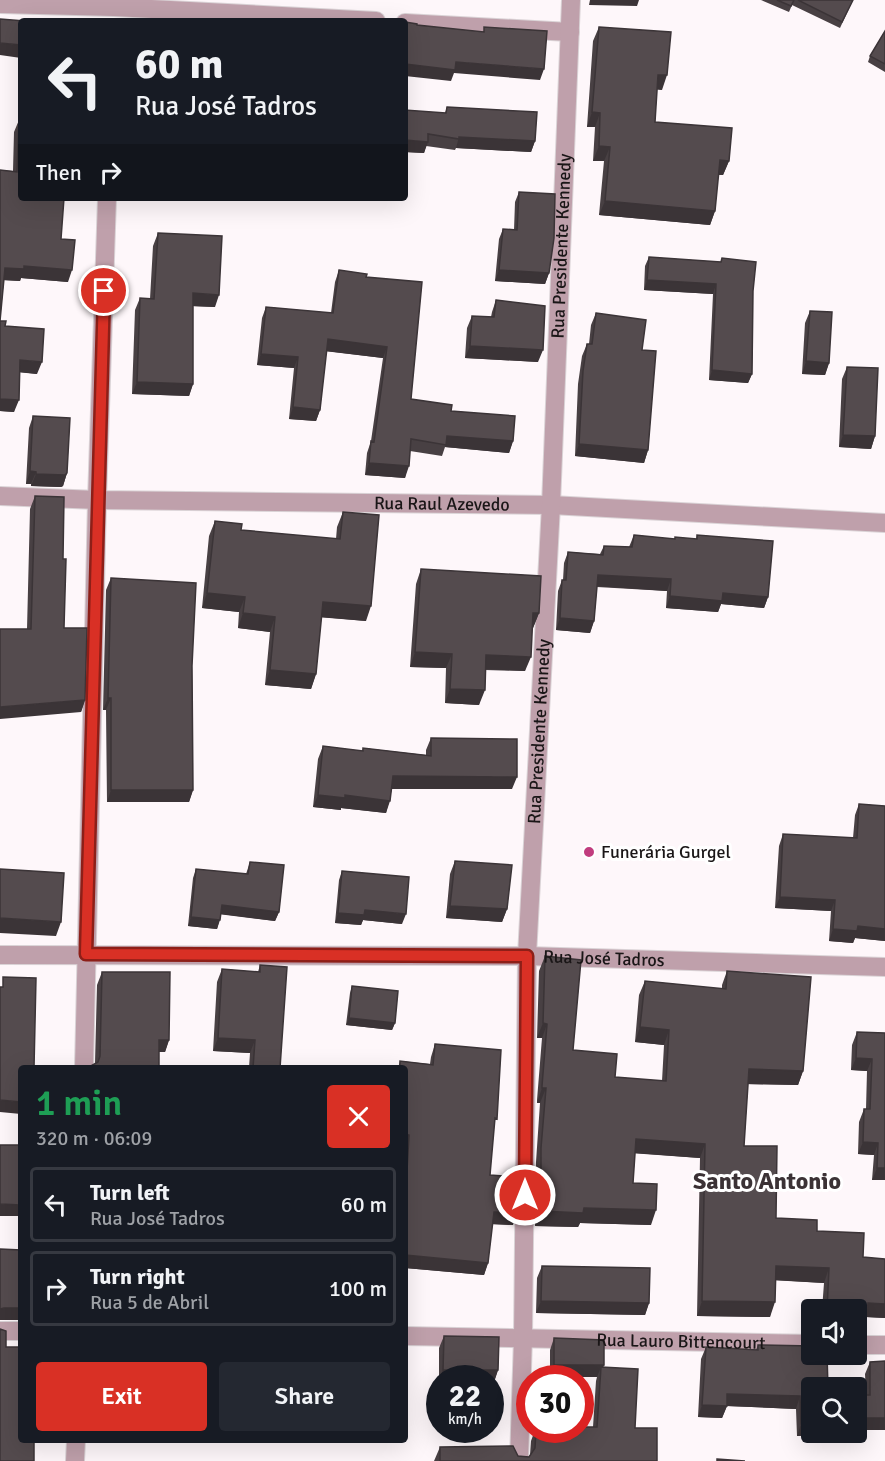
<!DOCTYPE html>
<html lang="en">
<head>
<meta charset="utf-8">
<style>
	body { margin:0; font-family:Signika,sans-serif; background:#242831; color:#f1f3f6; height:100vh; display:flex; flex-direction:column; font-size:22px; white-space:nowrap }
	* { box-sizing:border-box; margin:0 }
	p { font-size:20px; color:#9ea1a6 }
	.icon { flex:none; width:33px; height:33px; fill:none; stroke:currentColor; stroke-width:2; stroke-linecap:round; stroke-linejoin:round }
	.map { position:relative; flex:1; overflow:hidden }
	.drawer { position:absolute; left:18px; top:1065px; width:390px; height:378px; display:flex; flex-direction:column; background:#171b24; border-radius:6px; box-shadow:0 6px 24px #0002 }
	.drawer>* { flex:none }
	.guide { position:absolute; left:18px; top:18px; width:390px; height:183px; border-radius:6px; box-shadow:0 6px 24px #0002; background:#171b24; color:#f1f3f6; overflow:hidden }
	.controls { position:absolute; left:801px; top:1299px; display:grid; gap:12px }
	.controls a { display:grid; place-items:center; width:66px; height:66px; border-radius:6px; background:#171b24; box-shadow:0 6px 24px #0002; font-size:30px }
	.speed { position:absolute; left:426px; top:1365px; display:flex; gap:12px; font-size:30px; font-weight:700; text-align:center }
	.speed>* { display:grid; place-content:center; width:78px; height:78px; border-radius:50%; background:#171b24; box-shadow:0 6px 24px #0002; line-height:1 }
	.speed small { font-size:15px; font-weight:400 }
	.speed .limit { border:9px solid #d22; background:#fff; color:#111 }
	.pin { position:absolute; display:grid; place-items:center; width:51px; height:51px; color:#fff; margin:-26px; border:3px solid #fff; border-radius:50%; box-shadow:0 2px 6px #0007 }
	.me { position:absolute; width:66px; margin:-33px; rotate:0deg; stroke-linejoin:round; filter:drop-shadow(0 0 4px #0008) }
	.turn { display:flex; align-items:center; gap:21px; height:126px; padding:0 18px; font-size:27px }
	.turn .icon { width:78px; height:78px; stroke-width:2.5 }
	.turn b { display:block; font-size:42px; line-height:51px }
	.then { display:flex; align-items:center; height:57px; padding:0 18px; background:#0003; gap:12px; font-size:22px }
	.round { display:grid; place-items:center; flex:none; width:63px; height:63px; border-radius:6px; background:#242831 }
	.summary { display:flex; align-items:center; justify-content:space-between; height:102px; padding:0 18px }
	h1 { font-size:36px; font-weight:600; line-height:45px; color:#1e9e55 }
	.primary-button { display:flex; gap:12px; margin-top:auto; padding:12px 18px }
	.primary-button a { flex:1; height:69px; border-radius:6px; background:#d93025; color:#fff; font-size:24px; font-weight:600; line-height:69px; text-align:center }
	.primary-button a+a { background:#242831; color:#f1f3f6 }
	ul { padding:0; list-style:none }
	li { display:flex; align-items:center; gap:18px; height:75px; margin:0 12px 9px; padding:0 6px; border:3px solid #363941; border-radius:6px }
	li div { flex:1 }
	li b { display:block; font-size:22px }
	li em { font-style:normal }
	.map>svg:first-child { display:block }
	.lines { fill:none; stroke-linecap:round; stroke-linejoin:round }
	.minor-casing { stroke:#dad3d6; stroke-width:20 }
	.minor { stroke:#bfa0ab; stroke-width:18 }
	.wall { fill:#484043 }
	.shaded-wall { fill:#3b3437 }
	.building { fill:#544b4e; stroke:#3b3437; stroke-width:1.5 }
	.route-casing { stroke:#8d1f18; stroke-width:15 }
	.route { stroke:#d93025; stroke-width:10 }
	.poi-dot { fill:#c13c7e; stroke:#fff; stroke-width:2 }
	.labels { text-anchor:middle; dominant-baseline:central; stroke-width:6; stroke-linejoin:round; paint-order:stroke }
	.street-label { font-size:18px; fill:#1a1617; stroke:#fff }
	.poi-label { font-size:18px; fill:#1a1617; stroke:#fff; text-anchor:start }
	.district-label { font-size:24px; font-weight:bold; fill:#3b3235; stroke:#fff }
</style>
</head>
<body>
<div class="map">
<svg width="885" height="1461" viewBox="0 0 885 1461">
	<rect width="100%" height="100%" fill="#fef7fa"/>
	<g class="lines">
		<g class="minor-casing">
			<g id="minor">
				<path d="M0 4 114 7 376 21"/>
				<path d="M405 23 570 32"/>
				<path id="s1" d="M0 496 97 500 551 505 885 523"/>
				<path id="s2" d="M0 955 527 956 885 967"/>
				<path d="M84 1068 97 500 107 198"/>
				<path d="M0 1331H21"/>
				<path id="s3" d="M405 1336 812 1344"/>
				<path d="M856 1345H885"/>
				<path d="M75 1461 76 1440"/>
				<path id="s4" d="M519 1461 523 1338 527 956 551 505 571 0"/>
			</g>
		</g>
		<use href="#minor" class="minor"/>
	</g>
	<path class="wall" d="M761 0H853L840 28 792 5 789 12Z
		M599 27 662 90 657 89 655 122 729 161 723 175H718L715 211 710 225 599 215 604 161H593L595 127H587L593 41Z
		M885 31V72L868 62 870 56Z
		M447 107 535 141 531 152 456 148 455 150 426 146 424 153 405 152 445 113Z
		M19 120 61 239 68 282 21 278 20 281 4 280 0 321 5 326 37 374 20 372 14 412 0 411V170L13 171 14 132Z
		M519 192 549 273 545 284 495 281 499 239 503 229 514 230 515 202Z
		M158 233 215 307 193 306V384L189 396 132 394 135 310 140 298 150 299 153 246Z
		M649 257 721 262 722 258 753 291 752 374 748 383 709 380 713 294 644 290 645 266Z
		M339 270 366 277 411 399 451 411 513 441 509 453 445 447 442 456 410 451 405 478 365 475 367 453 371 441 383 358 326 351 320 410 316 421 289 419 294 368 257 365 262 318 266 307 331 313 335 282Z
		M496 300 538 362 465 358 467 328 472 316 491 317 492 312Z
		M810 311 829 363 825 375 802 374 805 323Z
		M596 313 642 350 648 450 644 463 575 456 578 384 582 356 587 344H589L591 325Z
		M847 367 875 436 871 449 839 447 842 379Z
		M33 416 67 473 63 486 61 487 31 486V484H26L29 428Z
		M35 496 63 559 64 628 85 700 81 712 27 629 30 509Z
		M343 512 366 621 321 617 316 674 311 689 265 685 270 632 238 628 239 612 202 608 209 536 215 521 241 530 336 539 337 527Z
		M634 535 674 539H696L697 535 768 597 764 608 721 604 718 612 666 608 667 591 597 587 594 621 590 633 556 630 558 591 562 580H563L564 563 568 552 600 554 604 546 629 547Z
		M421 569 539 613 533 628H532L525 671 485 670 479 705 445 703 446 668 410 667 416 584Z
		M111 578 192 666 193 790 189 802H107L106 710H103L106 590Z
		M431 738 512 789H392L386 813 341 808V810L313 807 318 759 323 746 362 751 363 748 426 755V750Z
		M859 804 885 806V941L855 938 853 943 829 941 831 911 775 908 779 846 783 834 853 838 855 815Z
		M455 861 507 909 502 922 446 918 450 874Z
		M250 862 279 912 275 921 221 914 217 929 188 926 193 878 196 869 246 874Z
		M342 871 402 924 363 920 361 925 335 923 339 880Z
		M545 956 573 1050 615 1077 662 1081 664 1045 635 1042 639 995 645 981 722 989V985L727 971 803 1071 798 1085 748 1084 744 1146 776 1218 817 1231 863 1257 885 1259V1318L866 1317 862 1330 856 1329V1310H822L824 1283 775 1280 770 1317 697 1316 700 1158 635 1153 633 1183 651 1225 580 1223 578 1227 535 1226 536 1162 540 1103H537V1100L542 1038H537L539 971Z
		M260 965 280 1068H249L250 1053 213 1051 217 982 222 969 258 972Z
		M102 972 169 1040 165 1052H159L95 1063 97 985Z
		M352 986 395 1023 392 1030 346 1025 350 993Z
		M857 1032 885 1033V1180H872L874 1155 858 1154 859 1122 864 1109H866L867 1071 851 1070 852 1045Z
		M435 1044 494 1125 490 1175 513 1225 492 1224 488 1263 484 1275 405 1268V1068H398L400 1061 430 1064 431 1057Z
		M542 1266 649 1303 645 1315 536 1313 537 1278Z
		M444 1336 499 1337 498 1370 494 1382H490V1378H440L439 1382V1348Z
		M554 1338 604 1365 603 1367 635 1428 657 1461H434L440 1447 529 1457 530 1455 531 1441 535 1430H580L593 1427 596 1381 597 1377H550V1350Z
		M758 1345 812 1346 824 1435 797 1436 796 1409 727 1406 722 1418 698 1417 701 1359 706 1347 756 1350Z
		M885 1361V1430H856L866 1395 865 1374 870 1362Z"/>
	<path class="shaded-wall" d="M590 0H639L637 6 589 5Z
		M0 43 21 45V58L0 55Z
		M456 62 544 69 540 80 454 73 451 81 405 76V64Z
		M658 75H667L662 90 652 89Z
		M592 112 600 113 595 127H587Z
		M459 137 535 141 531 152 456 148Z
		M405 140 428 142 424 153 405 152Z
		M599 146 610 147 604 161H593Z
		M720 160 729 161 723 175 714 174Z
		M130 198H194L193 200H129Z
		M605 201 715 211 710 225 599 215Z
		M24 266 72 270 68 282 21 278 20 281 1 280 5 268Z
		M499 270 549 273 545 284 495 281Z
		M647 280 716 284 713 294 644 290Z
		M193 293 219 295 215 307 189 306Z
		M328 339 387 347 383 358 324 351Z
		M470 346 543 350 538 362 465 358Z
		M261 354 298 357 294 368 257 365Z
		M20 360 42 362 37 374 16 372Z
		M806 361 829 363 825 375 802 374Z
		M712 370 752 374 748 383 709 380Z
		M137 382 193 384 189 396 132 394Z
		M0 399 19 400 14 412 0 411Z
		M293 407 320 410 316 421 289 419Z
		M843 435 875 436 871 449 839 447Z
		M447 436 513 441 509 453 445 447Z
		M579 444 648 450 644 463 575 456Z
		M369 463 409 466 405 478 365 475Z
		M30 471 36 472 31 484H26Z
		M67 473 63 486 61 487 31 486 36 474Z
		M598 575 671 579 667 591 594 586Z
		M207 593 245 597 239 612 202 608Z
		M723 593 768 597 764 608 721 604 718 612 666 608 670 596Z
		M323 602 371 606 366 621 317 617Z
		M243 613 275 617 270 632 238 628Z
		M533 613H539L533 628 527 627Z
		M560 618 594 621 590 633 556 630Z
		M415 652 452 654 446 668 410 667Z
		M486 655 531 657 525 671 481 669Z
		M270 670 316 674 311 689 265 685Z
		M450 689 485 690 479 705 445 703Z
		M108 698H111L106 710H103Z
		M85 700 81 712 0 719V707Z
		M393 776 517 777 512 789H389Z
		M111 790H193L189 802H107Z
		M318 795H345L390 801 386 813 341 808V810L313 807Z
		M780 897 835 900 831 911 775 908Z
		M222 905 279 912 275 921 218 914Z
		M450 906 507 909 502 922 446 918Z
		M365 910 406 914 402 924 363 920 361 925 335 923 338 913Z
		M191 917 220 920 217 929 188 926Z
		M0 918 61 922 56 936 0 933Z
		M858 926 885 929V941L855 938 853 943 829 941 833 929Z
		M349 1018 395 1023 392 1030 346 1025Z
		M543 1023 547 1024 542 1038H537Z
		M640 1027 669 1030 664 1045 635 1042Z
		M218 1038 255 1040 250 1053 213 1051Z
		M159 1040H169L165 1052H154Z
		M856 1058 872 1059 867 1071 851 1070Z
		M749 1069 803 1071 798 1085 743 1084Z
		M542 1088H546L540 1103H537Z
		M0 1100 21 1102V1114L0 1112Z
		M405 1134 409 1135 405 1146Z
		M636 1139 705 1144 700 1158 630 1153Z
		M863 1142 878 1143 874 1155 858 1154Z
		M877 1168H885V1180H872Z
		M0 1204 21 1205V1216H0Z
		M584 1208 656 1210 651 1225 580 1223 578 1227 535 1226 541 1211Z
		M494 1212 517 1213 513 1225 489 1224Z
		M405 1255 488 1263 484 1275 405 1268Z
		M776 1266 829 1268 824 1283 770 1280Z
		M541 1301 649 1303 645 1315 536 1313Z
		M702 1301 775 1302 770 1317 697 1316Z
		M868 1303 885 1304V1318L866 1317 862 1330 856 1329V1315Z
		M4 1308H21V1320H0V1309Z
		M554 1365H604L601 1373V1367L597 1377H550Z
		M443 1370H498L494 1382H490V1378H440Z
		M727 1394 800 1396 796 1409 727 1406 722 1418 698 1417 702 1405Z
		M856 1418H885V1430H856Z
		M812 1423V1432H825L824 1435 797 1436 801 1424Z"/>
	<path class="building" d="M777 0H794L791 6Z
		M798 0H853L842 22Z
		M0 19 25 21H21V45L0 43Z
		M135 19 152 21H135Z
		M405 22 417 24V25L484 32V27L547 31 544 69 456 62 455 70 405 64Z
		M599 27 671 32 667 75H658L655 122 732 128 729 161 720 160 715 211 605 201 610 147 599 146 600 113 592 112Z
		M885 31V64L870 56Z
		M447 107 537 112 535 141 459 137V139L428 134V142L405 140V110L446 113Z
		M19 120 21 121V198H64L61 239 75 240 72 270 24 266V269L5 268 0 321H6L5 326 44 329 42 362 20 360 19 400 0 399V170L17 172Z
		M519 192 555 194 554 238 549 273 499 270 503 229 517 230Z
		M158 233 222 236 219 295 193 293V384L137 382 140 298 154 299Z
		M649 257 721 262 722 258 756 262 753 291 752 374 712 370 716 284 647 280Z
		M339 270 367 274 366 277 422 282 411 399 452 405 451 411 515 416 513 441 447 436 446 445 411 439 409 466 369 463 371 441 374 442 387 347 328 339 320 410 293 407 298 357 261 354 266 307 333 313Z
		M496 300 545 306 543 350 470 346 472 316 494 317Z
		M810 311 832 312 829 363 806 361Z
		M596 313 646 320 642 350 656 351 648 450 579 444 583 371 587 344H592Z
		M847 367 878 368 875 436 843 435Z
		M33 416 70 418 67 473 65 475 36 474V472L30 471Z
		M35 496 64 497 63 559H66L64 628H87L85 700 0 707V629H31Z
		M343 512 379 515 371 606 323 602 316 674 270 670 275 617 243 613 245 597 207 593 215 521 242 524 241 530 340 539Z
		M634 535 675 539V537L697 539V535L773 541 768 597 723 593 722 601 670 596 671 579 598 575 594 621 560 618 562 580H566L568 552 603 555 604 546 632 547Z
		M421 569 541 576 539 613H533L531 657 486 655 485 690 450 689 452 654 415 652Z
		M111 578 196 583 192 666 193 790H111V698H108Z
		M431 738 517 739V777L393 776 390 801 345 795V798L318 795 323 746 363 751V748L431 756Z
		M859 804 885 806V929L858 926 857 931 833 929 835 900 780 897 783 834 857 838Z
		M455 861 512 865 507 909 450 906Z
		M250 862 284 865 279 912 222 905 220 920 191 917 196 869 248 874Z
		M0 869 64 873 61 922 0 918Z
		M342 871 409 877 406 914 365 910 364 915 338 913Z
		M545 956 581 960 573 1050 617 1054 615 1077 666 1081 669 1030 640 1027 645 981 726 989 727 971 811 977 803 1071 749 1069 744 1146H777L776 1218 817 1220V1231L864 1233 863 1257 885 1259V1304L868 1303 867 1315H856V1310H827L829 1268 776 1266 775 1302 702 1301 705 1144 636 1139 633 1183 657 1184 656 1210 584 1208 583 1213 541 1211V1148L546 1088H542V1086L547 1024 543 1023Z
		M260 965 287 967 280 1068H253L255 1040 218 1038 222 969 260 972Z
		M102 972H170L169 1040H159V1068H89V1067L98 1062 100 1056Z
		M3 977 36 978 34 1068H21V1102L0 1100V987H3Z
		M352 986 398 991 395 1023 349 1018Z
		M857 1032 885 1033V1168H877L878 1143 863 1142 864 1109H870L872 1059 856 1058Z
		M435 1044 501 1050 497 1119 495 1118 490 1175 518 1177 517 1213 494 1212 488 1263 405 1255V1233L407 1211H405V1206L409 1135 405 1134V1068H400V1061L433 1065Z
		M0 1145H21V1205L0 1204Z
		M0 1249 21 1250V1308H4L0 1309Z
		M542 1266 650 1268 649 1303 541 1301Z
		M0 1329 6 1331V1347H21V1440H34V1461H0Z
		M444 1336 499 1337 498 1370H443Z
		M554 1338 604 1340V1365H554Z
		M758 1345 812 1346V1354H827L828 1388H812V1423L801 1424 800 1396 727 1394V1406L702 1405 706 1347 758 1350Z
		M885 1361V1418H856V1395H870V1362Z
		M601 1367 638 1369 635 1428H657V1461H440V1447L513 1446 518 1456 529 1457 535 1448 536 1430H580V1427H597Z
		M717 1459 745 1461H717Z"/>
	<g class="lines">
		<g class="route-casing">
			<path id="route" d="M104 291 86 954 527 956 525 1195"/>
		</g>
		<use href="#route" class="route"/>
	</g>
	<circle class="poi-dot" cx="589" cy="852" r="6"/>
	<g class="labels">
		<g class="street-label">
			<text stroke="none"><textPath href="#s4" startOffset="1216">Rua Presidente Kennedy</textPath></text>
			<text stroke="none"><textPath href="#s1" startOffset="442">Rua Raul Azevedo</textPath></text>
			<text stroke="none"><textPath href="#s4" startOffset="730">Rua Presidente Kennedy</textPath></text>
			<text stroke="none"><textPath href="#s2" startOffset="604">Rua José Tadros</textPath></text>
			<text stroke="none"><textPath href="#s3" startOffset="276">Rua Lauro Bittencourt</textPath></text>
		</g>
		<g class="poi-label">
			<text x="601" y="852">Funerária Gurgel</text>
		</g>
		<g class="district-label">
			<text x="767" y="1181">Santo Antonio</text>
		</g>
	</g>
</svg>
<div class="controls">
<a><svg class="icon" aria-label="sound" viewBox="0 0 24 24"><path d="M4 9h4l5-4v14l-5-4H4zM17 9q2 3 0 6"/></svg></a>
<a><svg class="icon" aria-label="search" viewBox="0 0 24 24"><circle cx="10" cy="10" r="6"/><path d="M15 15l6 6"/></svg></a>
</div>
<div class="speed"><div>22<small>km/h</small></div><div class="limit">30</div></div>
<div class="pin" style="left:104px;top:291px;background:#d93025"><svg class="icon" aria-label="arrive" viewBox="0 0 24 24"><path d="M6 21V4h12l-3 4 3 4H6"/></svg></div>
<svg class="me" style="left:525px;top:1195px" viewBox="-20 -20 40 40"><circle r="17" fill="#d93025" stroke="#fff" stroke-width="3"/><path d="M0-11L8 9 0 5-8 9z" fill="#fff"/></svg>
<div class="guide">
<div class="turn"><svg class="icon" aria-label="left" viewBox="0 0 24 24"><path d="M17 20v-9H6M10 6l-5 5 5 5"/></svg><div><b>60 m</b>Rua José Tadros</div></div>
<div class="then">Then<svg class="icon" aria-label="right" viewBox="0 0 24 24"><path d="M7 20v-9h11M14 6l5 5-5 5"/></svg></div>
</div>
<section class="drawer">
<div class="summary"><div><h1>1 min</h1><p>320 m · 06:09</p></div><a class="round" style="background:#d93025;color:#fff"><svg class="icon" aria-label="close" viewBox="0 0 24 24"><path d="M6 6l12 12M18 6L6 18"/></svg></a></div>
<ul>
<li><svg class="icon" aria-label="left" viewBox="0 0 24 24"><path d="M17 20v-9H6M10 6l-5 5 5 5"/></svg><div><b>Turn left</b><p>Rua José Tadros</p></div><em>60 m</em></li>
<li><svg class="icon" aria-label="right" viewBox="0 0 24 24"><path d="M7 20v-9h11M14 6l5 5-5 5"/></svg><div><b>Turn right</b><p>Rua 5 de Abril</p></div><em>100 m</em></li>
</ul>
<div class="primary-button"><a>Exit</a><a>Share</a></div>
</section>
</div>
</body>
</html>
